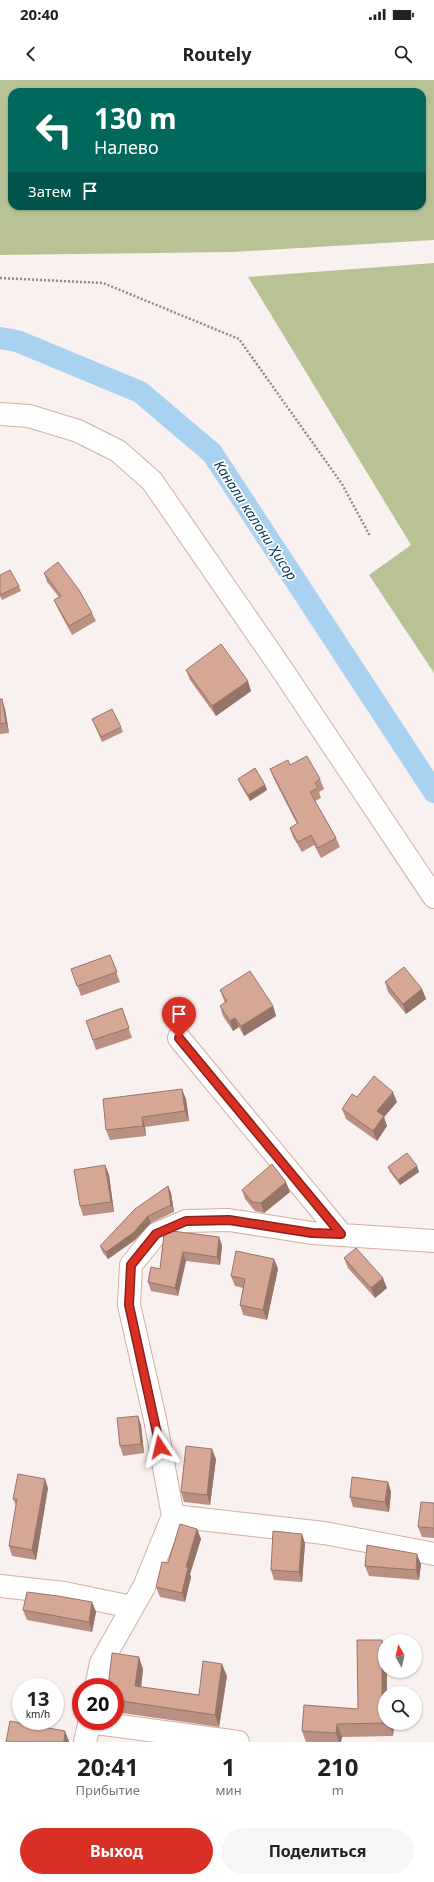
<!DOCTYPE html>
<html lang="ru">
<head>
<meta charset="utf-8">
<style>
	body { margin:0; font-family:"Noto Sans",sans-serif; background:#f6f6f6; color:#222; height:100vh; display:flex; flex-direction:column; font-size:15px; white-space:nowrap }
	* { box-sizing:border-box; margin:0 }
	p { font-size:13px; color:#767676 }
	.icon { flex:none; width:22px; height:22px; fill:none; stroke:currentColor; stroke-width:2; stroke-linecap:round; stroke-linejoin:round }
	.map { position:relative; height:1662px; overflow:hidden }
	.side { display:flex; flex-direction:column; background:#fff; flex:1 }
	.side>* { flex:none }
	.guide { position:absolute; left:8px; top:8px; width:418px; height:122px; border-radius:12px; box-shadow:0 1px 3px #0004; background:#00695c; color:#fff; overflow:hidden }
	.needle { width:26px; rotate:352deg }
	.controls { position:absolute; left:378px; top:1554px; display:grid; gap:8px }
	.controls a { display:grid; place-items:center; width:44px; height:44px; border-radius:50%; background:#fff; box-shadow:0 1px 3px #0004; font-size:20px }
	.speed { position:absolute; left:12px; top:1598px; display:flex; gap:8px; font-size:20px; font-weight:700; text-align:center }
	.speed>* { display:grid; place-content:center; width:52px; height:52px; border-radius:50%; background:#fff; box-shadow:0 1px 3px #0004; line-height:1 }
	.speed small { font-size:10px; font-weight:400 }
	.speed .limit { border:6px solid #d22; background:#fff; color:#111 }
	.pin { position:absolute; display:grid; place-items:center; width:34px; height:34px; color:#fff; margin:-41px -17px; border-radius:50% 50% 50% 0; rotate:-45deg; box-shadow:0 0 4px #0007 }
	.pin .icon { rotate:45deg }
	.me { position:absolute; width:44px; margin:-22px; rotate:350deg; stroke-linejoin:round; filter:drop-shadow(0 0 3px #0008) }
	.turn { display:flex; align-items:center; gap:14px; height:84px; padding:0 20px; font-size:18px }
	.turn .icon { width:52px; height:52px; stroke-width:2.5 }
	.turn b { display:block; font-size:28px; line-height:34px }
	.then { display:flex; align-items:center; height:38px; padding:0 20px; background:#0003; gap:8px; font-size:15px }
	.eta { display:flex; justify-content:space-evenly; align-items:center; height:68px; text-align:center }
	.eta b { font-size:24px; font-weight:700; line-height:28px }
	.primary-button { display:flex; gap:8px; margin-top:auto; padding:8px 20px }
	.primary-button a { flex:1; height:46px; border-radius:24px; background:#d93025; color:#fff; font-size:16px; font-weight:700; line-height:46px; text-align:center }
	.primary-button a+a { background:#f6f6f6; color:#222 }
	.status { display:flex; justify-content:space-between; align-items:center; height:28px; padding:0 20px; background:#fff; direction:ltr }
	.status svg { height:11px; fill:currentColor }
	header { display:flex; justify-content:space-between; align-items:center; height:52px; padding:0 20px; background:#fff; font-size:18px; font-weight:700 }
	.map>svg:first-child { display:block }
	.forest { fill:#b8c295; fill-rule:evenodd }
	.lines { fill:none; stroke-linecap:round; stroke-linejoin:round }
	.canal { stroke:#a9d2f1; stroke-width:22 }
	.minor-casing { stroke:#d4aea1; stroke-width:24 }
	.path { stroke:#928784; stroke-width:2.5; stroke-dasharray:2 2; stroke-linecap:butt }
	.minor { stroke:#fff; stroke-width:22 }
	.wall { fill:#b99081 }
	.shaded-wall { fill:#967569 }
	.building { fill:#d7a796; stroke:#967569 }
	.route-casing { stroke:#8d1f18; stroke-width:10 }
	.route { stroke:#d93025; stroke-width:7 }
	.labels { text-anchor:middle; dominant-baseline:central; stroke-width:3.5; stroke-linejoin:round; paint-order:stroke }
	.water-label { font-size:14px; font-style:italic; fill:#003351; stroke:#fff }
</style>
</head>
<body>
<div class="status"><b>20:40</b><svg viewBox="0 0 49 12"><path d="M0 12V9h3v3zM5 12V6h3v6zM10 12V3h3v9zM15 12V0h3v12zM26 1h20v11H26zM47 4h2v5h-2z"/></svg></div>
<header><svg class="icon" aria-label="back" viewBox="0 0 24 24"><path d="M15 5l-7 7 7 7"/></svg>Routely<svg class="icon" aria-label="search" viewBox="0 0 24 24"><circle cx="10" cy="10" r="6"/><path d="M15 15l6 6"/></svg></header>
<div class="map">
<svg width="434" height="1662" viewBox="0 0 434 1662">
	<rect width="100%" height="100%" fill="#f9f1ef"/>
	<path class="forest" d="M0 0H434V160L232 172 0 175ZM12 12H422V126H12Z
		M434 183V593L369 495 411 465 248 197Z"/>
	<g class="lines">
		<path class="canal" d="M0 258 17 261 140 312 212 373 434 712"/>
		<g class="minor-casing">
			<path id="minor" d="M0 334 29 336 78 351 118 371 152 401 283 591 434 817
				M179 958 341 1154
				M173 1436 155 1339 129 1225 131 1185 156 1154 186 1141 229 1140 312 1153 434 1161
				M0 1506 64 1513 132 1527
				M96 1607 101 1583 144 1507 173 1436 324 1453 434 1474
				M89 1642 238 1662
				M85 1662 90 1641"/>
		</g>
		<path class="path" d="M0 198 103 203 239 259 342 404 370 456"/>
		<use href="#minor" class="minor"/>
	</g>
	<path class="wall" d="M44 493 92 533 96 541 72 555 58 529 54 520 59 517 47 502Z
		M0 495 19 506 21 511 2 520 0 516Z
		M186 590 251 611 216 636 190 600Z
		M0 619 5 629 9 653 0 654Z
		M92 639 121 647 123 652 102 662Z
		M290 685 320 699 324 709 319 712 321 718 315 721 336 758 340 767 321 778 314 765 302 772 293 757 290 748 297 744 274 699 270 689Z
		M238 699 265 705 267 710 250 721 240 704Z
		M110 875 120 902 81 916 71 889Z
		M385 902 422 909 426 919 406 934 388 912Z
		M220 910 273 926 276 936 244 956 239 947 233 951 223 936 220 926 225 923Z
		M122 928 132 958 96 970 86 941Z
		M357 1017 397 1022 384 1037 387 1046 377 1061 346 1039 342 1029Z
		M186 1019 189 1041 145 1047 146 1056 110 1060 106 1050Z
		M105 1085 109 1095 114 1132 83 1136 80 1126Z
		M388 1087 419 1092 400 1105 390 1092Z
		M168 1106 171 1113 174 1132 151 1143 135 1160 108 1179 103 1173 100 1166Z
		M242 1110 290 1112 264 1133 255 1131 245 1119Z
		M164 1154 219 1157 222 1166 220 1185 186 1181 178 1216 151 1211 148 1202 160 1189Z
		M344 1178 387 1208 375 1218 348 1188Z
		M274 1179 278 1189 267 1240 243 1235 240 1225 243 1208 235 1206 231 1196Z
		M141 1345 144 1373 123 1376 120 1366Z
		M216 1379 210 1425 184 1422 181 1412Z
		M388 1402 391 1412 389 1432 353 1427 350 1417Z
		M48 1408 36 1480 12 1476 9 1466 16 1425 13 1419Z
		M434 1423V1458L422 1457 418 1447Z
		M197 1449 201 1459 190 1494 191 1497 185 1522 160 1517 156 1507 168 1483Z
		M305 1463 302 1502 274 1500 271 1490Z
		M421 1484 419 1500 369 1496 365 1486Z
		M92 1522 96 1532 92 1552 27 1540 23 1530Z
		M143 1589 141 1607 199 1615 227 1596 219 1647 115 1632V1607Z
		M387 1591V1613H385V1643L394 1644 393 1656 342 1657 341 1662H306L302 1651 358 1629Z"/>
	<path class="shaded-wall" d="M248 601 251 611 216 636 212 626Z
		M2 619 5 629 9 653 6 643Z
		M265 705 267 710 250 721 248 715Z
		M422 909 426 919 406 934 403 924Z
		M273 926 276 936 244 956 241 946Z
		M235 938 239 947 233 951 230 941Z
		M182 1009 186 1019 189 1041 185 1031Z
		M393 1012 397 1022 384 1037 387 1046 377 1061 373 1051 377 1031Z
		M142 1037 145 1047 146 1056 143 1046Z
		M105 1085 109 1095 114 1132 111 1122Z
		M417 1086 419 1092 400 1105 398 1100Z
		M286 1102 290 1112 264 1133 261 1123Z
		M168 1106 171 1113 174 1132 171 1125Z
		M148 1136 151 1143 135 1160 108 1179 106 1172Z
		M219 1157 222 1166 220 1185 217 1177Z
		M183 1172 186 1181 178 1216 175 1208Z
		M274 1179 278 1189 267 1240 263 1230Z
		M383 1198 387 1208 375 1218 371 1208Z
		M138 1336 141 1345 144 1373 141 1364Z
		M212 1369 216 1379 210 1425 207 1415Z
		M45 1399 48 1408 36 1480 32 1470Z
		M388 1402 391 1412 389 1432 385 1422Z
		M197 1449 201 1459 190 1494 191 1497 185 1522 182 1513 186 1487Z
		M302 1454 305 1463 302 1502 299 1492Z
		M417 1474 421 1484 419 1500 416 1490Z
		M92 1522 96 1532 92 1552 89 1542Z
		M382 1560 385 1569V1591H387V1613H385V1638L382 1631Z
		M139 1577 143 1589 140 1618 135 1606Z
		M222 1584 227 1596 219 1647 215 1635Z
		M389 1643H393L394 1644 393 1656Z
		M337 1644 342 1657 341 1662H339L336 1653Z
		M65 1651 69 1661V1662H64Z"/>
	<path class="building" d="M58 482 79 510 92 533 69 546 54 520 61 516 44 493Z
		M10 490 19 506 0 515V495Z
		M221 564 248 601 212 626 186 590Z
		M0 619H2L6 643 0 644Z
		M112 629 121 647 101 657 92 639Z
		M307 676 320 699 315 703 318 708 310 712 336 758 318 768 311 755 298 762 290 748 298 743 270 689 288 680 290 685Z
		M255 688 265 705 248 715 238 699Z
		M110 875 117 892 77 906 71 889Z
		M404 887 422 909 403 924 385 902Z
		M250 891 273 926 241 946 235 938 230 941 220 926 227 921 220 910Z
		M122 928 129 948 93 960 86 941Z
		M374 996 393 1012 377 1031 384 1036 373 1051 342 1029 352 1014 357 1017Z
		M182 1009 185 1031 142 1037 143 1046 106 1050 103 1019Z
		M407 1073 417 1086 398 1100 388 1087Z
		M272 1084 286 1102 261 1123 252 1122 242 1110Z
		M105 1085 111 1122 80 1126 74 1090Z
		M168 1106 171 1125 148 1136 133 1153 106 1172 100 1166 135 1129Z
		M172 1151 219 1157 217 1177 183 1172 175 1208 148 1202 151 1187 160 1189 164 1154Z
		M356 1168 383 1198 371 1208 344 1178Z
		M236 1171 274 1179 263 1230 240 1225 245 1199 231 1196Z
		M138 1336 141 1364 120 1366 117 1338Z
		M186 1366 212 1369 207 1415 181 1412Z
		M18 1394 45 1399 32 1470 9 1466 17 1419H13Z
		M352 1397 388 1402 385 1422 350 1417Z
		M421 1422 434 1423V1448L418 1447Z
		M180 1444 197 1449 186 1487H188L182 1513 156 1507 162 1482 168 1483Z
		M273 1451 302 1454 299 1492 271 1490Z
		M367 1465 417 1474 416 1490 365 1486Z
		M27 1512 58 1516 92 1522 89 1542 23 1530Z
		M357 1560H382V1631H385V1643H389L337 1644 336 1653 302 1651 304 1625 358 1629Z
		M112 1573 139 1577 135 1606 199 1615 203 1581 222 1584 215 1635 115 1620V1607H108Z
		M10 1641 65 1651 64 1662H6Z"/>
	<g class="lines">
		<g class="route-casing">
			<path id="route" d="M160 1367 129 1225 131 1185 156 1154 186 1141 229 1140 312 1153 341 1154 179 958"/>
		</g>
		<use href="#route" class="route"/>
	</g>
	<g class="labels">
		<g class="water-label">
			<text transform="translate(256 440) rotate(57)">Канали калони Ҳисор</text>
		</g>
	</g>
</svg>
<div class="controls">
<a><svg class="needle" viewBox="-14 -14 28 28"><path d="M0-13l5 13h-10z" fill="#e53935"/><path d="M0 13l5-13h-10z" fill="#767676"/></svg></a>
<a><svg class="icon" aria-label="search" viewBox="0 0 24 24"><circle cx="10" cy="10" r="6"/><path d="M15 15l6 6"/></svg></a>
</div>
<div class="speed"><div>13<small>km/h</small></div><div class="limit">20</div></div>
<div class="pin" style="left:179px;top:958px;background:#d93025"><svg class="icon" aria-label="arrive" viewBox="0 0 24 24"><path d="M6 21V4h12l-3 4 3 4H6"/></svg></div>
<svg class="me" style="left:160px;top:1367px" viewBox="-20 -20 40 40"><path d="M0-17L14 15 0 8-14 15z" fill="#d93025" stroke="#fff" stroke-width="4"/></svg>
<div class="guide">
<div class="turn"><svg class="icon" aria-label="left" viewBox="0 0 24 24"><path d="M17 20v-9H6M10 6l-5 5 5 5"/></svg><div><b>130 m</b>Налево</div></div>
<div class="then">Затем<svg class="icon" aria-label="arrive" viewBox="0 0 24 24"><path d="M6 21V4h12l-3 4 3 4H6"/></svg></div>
</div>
</div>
<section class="side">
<div class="eta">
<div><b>20:41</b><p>Прибытие</p></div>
<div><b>1</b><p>мин</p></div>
<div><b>210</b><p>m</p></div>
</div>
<div class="primary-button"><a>Выход</a><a>Поделиться</a></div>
</section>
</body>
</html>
